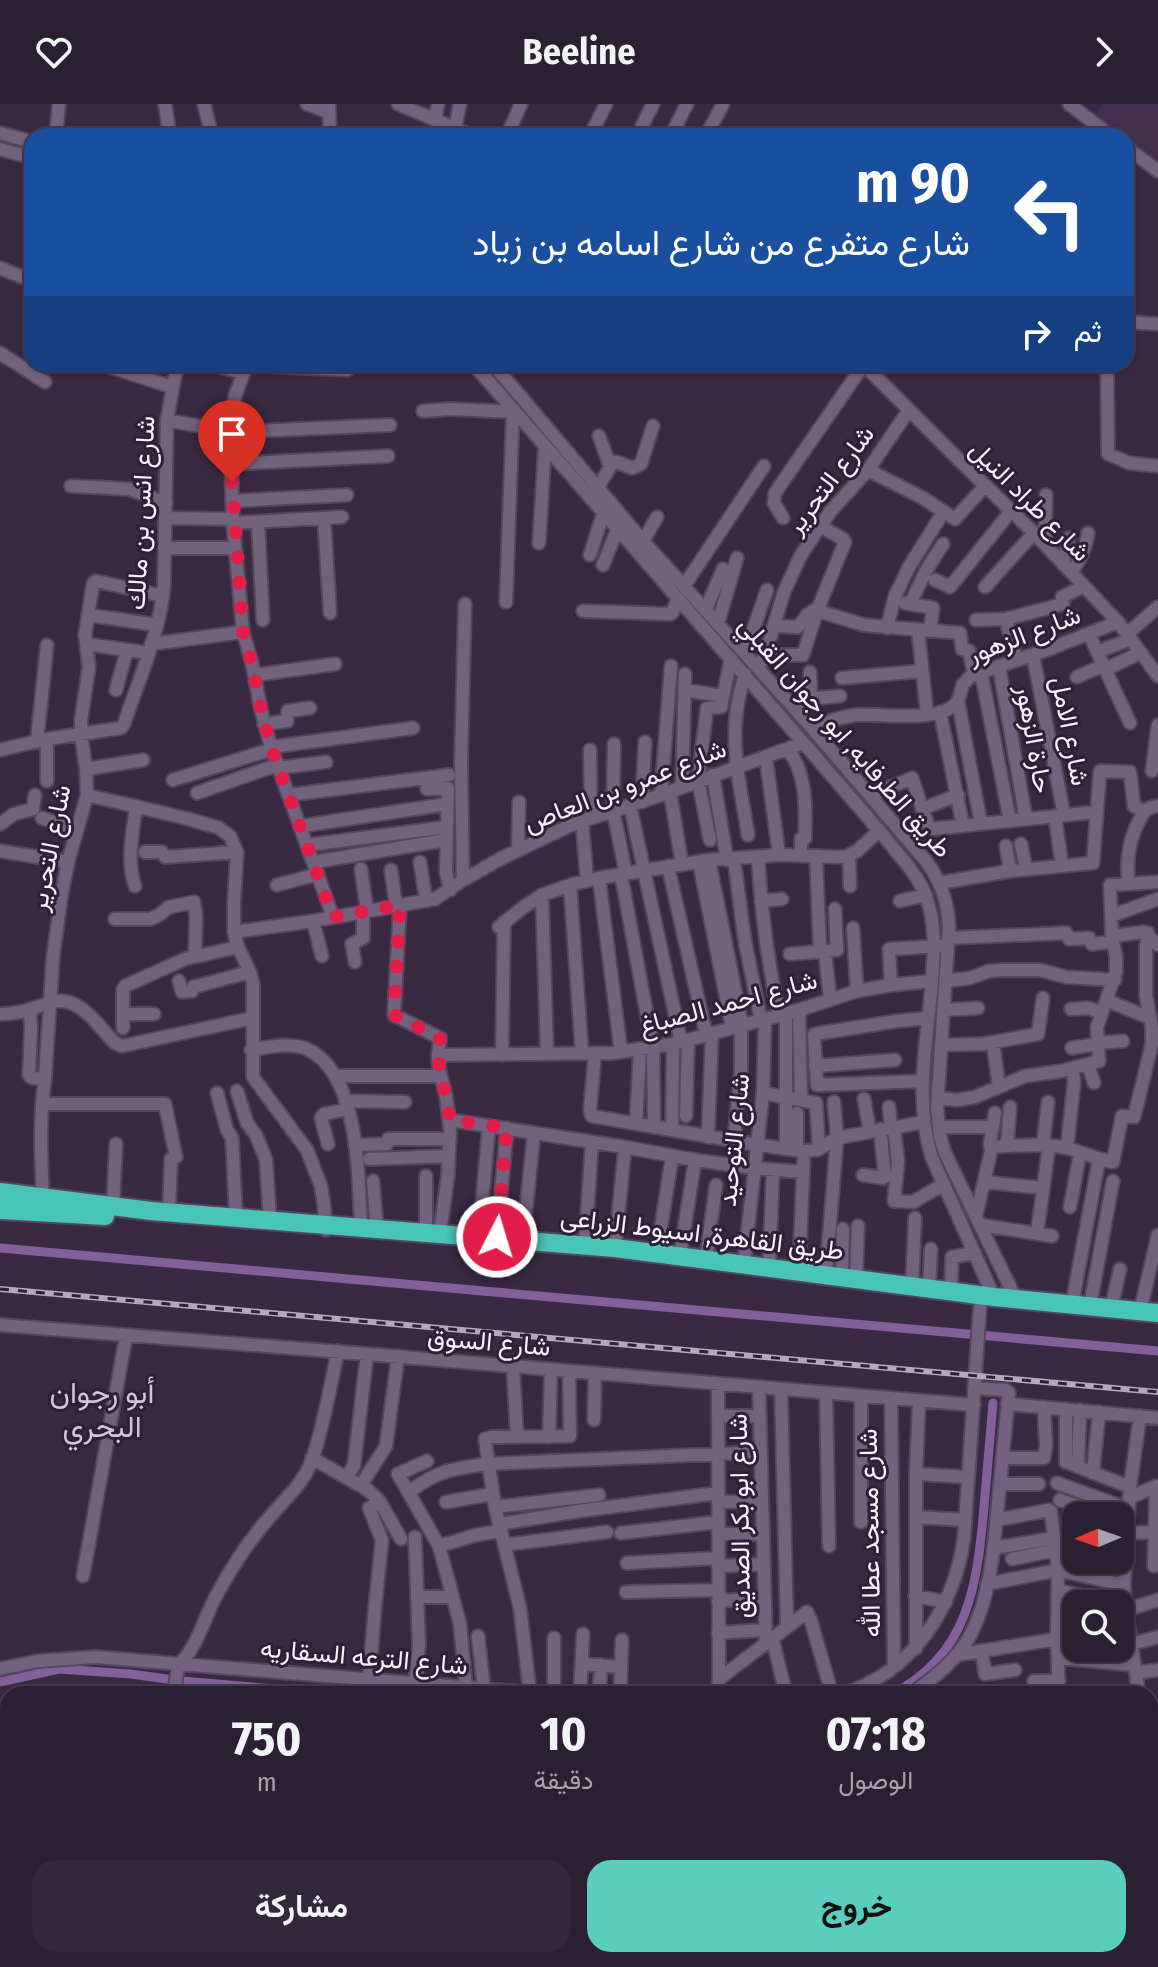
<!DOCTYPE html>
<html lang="ar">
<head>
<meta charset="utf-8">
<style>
	body { margin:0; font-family:"Fira Sans Condensed",Vazirmatn,sans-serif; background:#33273a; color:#f1f3f6; direction:rtl; height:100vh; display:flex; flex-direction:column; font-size:30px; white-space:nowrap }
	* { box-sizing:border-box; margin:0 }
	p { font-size:26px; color:#a6a2ac }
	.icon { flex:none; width:44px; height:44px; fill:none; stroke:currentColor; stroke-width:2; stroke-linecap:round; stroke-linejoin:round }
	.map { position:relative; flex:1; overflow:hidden; direction:ltr }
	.side { position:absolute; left:0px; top:1582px; width:1158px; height:282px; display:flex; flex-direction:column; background:#2b1f32; border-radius:24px 24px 0 0; box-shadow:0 2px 6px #0004,0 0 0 2px #473d4d; direction:rtl }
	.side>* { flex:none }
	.top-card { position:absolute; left:24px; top:24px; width:1110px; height:244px; border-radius:24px; box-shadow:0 2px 6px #0004,0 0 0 2px #473d4d; direction:rtl; background:#1a4fa0; color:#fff; overflow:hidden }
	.needle { width:52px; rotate:268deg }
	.fabs { position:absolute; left:1062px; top:1398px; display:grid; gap:16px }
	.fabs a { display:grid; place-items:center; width:72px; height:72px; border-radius:16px; background:#2b1f32; box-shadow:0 2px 6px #0004,0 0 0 2px #473d4d; font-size:40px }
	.pin { position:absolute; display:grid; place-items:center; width:68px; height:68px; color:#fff; margin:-82px -34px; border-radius:50% 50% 50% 0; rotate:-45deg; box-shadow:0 0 8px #0007 }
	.pin .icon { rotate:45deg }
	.me { position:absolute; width:88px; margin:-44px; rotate:5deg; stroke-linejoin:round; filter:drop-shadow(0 0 6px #0008) }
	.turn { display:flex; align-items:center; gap:28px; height:168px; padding:0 32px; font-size:36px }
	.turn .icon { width:104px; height:104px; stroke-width:2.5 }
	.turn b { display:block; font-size:56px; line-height:68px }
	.then { display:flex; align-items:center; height:76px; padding:0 32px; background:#0003; gap:16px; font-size:30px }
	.eta { display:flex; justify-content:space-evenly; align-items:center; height:136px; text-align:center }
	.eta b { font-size:48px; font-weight:700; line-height:56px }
	.cta { display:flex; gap:16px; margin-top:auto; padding:16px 32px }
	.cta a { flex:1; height:92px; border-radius:24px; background:#59cebe; color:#111; font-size:32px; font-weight:700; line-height:92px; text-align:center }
	.cta a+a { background:#33273a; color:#f1f3f6 }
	header { display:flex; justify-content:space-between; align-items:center; height:104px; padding:0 32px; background:#2b1f32; font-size:36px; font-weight:700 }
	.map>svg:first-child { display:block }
	.built { fill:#43304f }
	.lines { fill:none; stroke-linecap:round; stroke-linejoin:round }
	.canal { stroke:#84609a; stroke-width:9 }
	.minor-casing { stroke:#54475c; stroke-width:16 }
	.highway-casing { stroke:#54475c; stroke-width:22 }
	.minor { stroke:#73627e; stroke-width:12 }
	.highway { stroke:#49c5b6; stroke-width:18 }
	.rail-casing { stroke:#b4a9ba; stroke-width:6 }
	.rail { stroke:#2f2038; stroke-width:3; stroke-dasharray:9; stroke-linecap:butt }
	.route { stroke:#e11d48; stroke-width:14; stroke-dasharray:0 25.2 }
	.labels { text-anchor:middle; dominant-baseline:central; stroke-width:6; stroke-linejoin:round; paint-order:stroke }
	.street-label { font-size:26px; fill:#f9f1fe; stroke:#2f2038 }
	.quarter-label { font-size:30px; fill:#d5c2e2; stroke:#2f2038 }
</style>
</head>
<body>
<header><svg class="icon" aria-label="forward" viewBox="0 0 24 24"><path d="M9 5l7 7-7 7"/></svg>Beeline<svg class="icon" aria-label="heart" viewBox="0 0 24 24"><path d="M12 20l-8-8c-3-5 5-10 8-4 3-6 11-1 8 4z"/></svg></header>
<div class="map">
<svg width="1158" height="1863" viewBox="0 0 1158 1863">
	<rect width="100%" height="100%" fill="#392942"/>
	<path class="built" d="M1102 0H1158V70L1126 47V32H1105L1091 22Z"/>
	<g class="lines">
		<path class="canal" d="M0 1144 1158 1247
			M0 1578 59 1565 131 1570 181 1577 335 1590
			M892 1590C969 1551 977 1481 984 1403 987 1368 990 1334 993 1299"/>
		<g class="minor-casing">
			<path id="minor" d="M165 0 170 32
				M204 0 212 32
				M307 0 328 8
				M329 0 330 32
				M398 0 473 32
				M1069 0 1111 32
				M435 16 438 0
				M455 24 460 0
				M0 29 32 38
				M56 32 59 0
				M507 32 521 0
				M590 32 606 0
				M637 32 653 0
				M671 32 687 0
				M706 32 723 0
				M1126 43 1158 67
				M0 45 32 54
				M0 164 32 177
				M1126 218 1158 220
				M0 249 45 278
				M101 260 172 283
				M211 260 243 269
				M247 260 235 292 230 328 233 419 243 528 252 559 261 606 271 643 333 813
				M473 260C586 387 696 516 808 644 835 676 864 708 891 741 904 757 921 775 927 796 935 818 934 839 933 862 930 925 912 992 932 1054L994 1193
				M493 260 643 437 812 624 926 757C941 777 948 798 949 823L937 1004 940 1032 945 1049 1016 1195
				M863 260 959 356 1034 429 1118 518 1158 572
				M1107 260 1108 350 1129 359 1158 362
				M247 261 347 266
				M423 307 450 305 513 308
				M167 316 230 328 390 321
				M599 332 610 362
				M231 360 388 352
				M868 366 923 394 955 415 985 382
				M71 382 129 385 166 399
				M598 383 613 358H617L632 364 641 360 653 322
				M232 397 347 391
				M165 414 233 415
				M324 414 330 509
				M783 414 774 399 775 389 864 260
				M258 418 263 516
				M233 419 342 413
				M643 437 657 413
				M539 439 545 342
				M1045 440 1046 391
				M164 444H235
				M590 451 603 410
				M1063 460 1069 434
				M603 461 617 426
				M1071 468C1081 456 1086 445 1088 429
				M935 476 950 483 1011 407
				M684 482 764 362
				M985 483 1034 429
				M506 498 513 305
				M905 499 933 504 930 527
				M910 500 927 465 943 440
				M706 505 723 465
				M583 507 670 510 672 509 678 494
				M89 511 157 521
				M1006 515 1016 556
				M976 516 1006 515 1063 500 1062 493 1084 482
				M718 519 737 454
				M774 522 798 523 808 510 815 506 864 521 960 529 962 545 969 547 974 570
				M887 524 895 492 909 463 944 407
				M918 526 927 610
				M1089 530 1130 619
				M1127 530 1158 503
				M86 540 148 549
				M151 540 243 528
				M1097 548 1131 535
				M745 549 767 486
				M765 551H803L817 507 845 438 843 435 820 422
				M1033 551 1064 711
				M999 562 1026 715
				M758 563 765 551 784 488 801 451 830 408 868 366 909 306
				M1106 565 1140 549
				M810 568 811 595
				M981 568 1010 717
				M745 570C741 584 737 598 736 613 732 652 742 692 748 731
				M255 571 335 560
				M1077 573 1104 561
				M842 574 922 567
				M116 586 127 546
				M685 586 723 592
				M792 601 817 594 840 592
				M940 608 963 722
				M264 620 287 617 288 607 310 604
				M812 624C826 618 840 613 855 611 880 609 943 620 958 597
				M37 637 47 541
				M614 640 613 706 626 770
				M271 643 413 624
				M787 645C807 668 806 705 805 734L801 735V752
				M0 646 47 635 121 624 124 620C139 575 160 529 164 481L167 316 177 260
				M590 646 591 713
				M766 654 779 751
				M278 664 326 658
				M86 665 143 656
				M1152 667 1158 621
				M713 671 727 756
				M173 676 272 645
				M47 677V635
				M682 683 685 570
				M427 685 448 684 446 768 450 786
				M670 688 682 760
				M197 689 277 661
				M87 691 189 715 219 724 230 732 237 748 234 799V828L238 843 250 868 253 880V973L307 1046 321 1082 324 1101 326 1126
				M288 691 449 671
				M661 691 671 562
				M870 692 912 674 929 724 931 725 1096 708
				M642 698 645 638
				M630 701 681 938
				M922 705 958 691
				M1055 712 1062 762
				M42 714 77 726
				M582 716 587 777
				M0 720 14 710 33 705 35 691
				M981 720 958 597 963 580 971 572 1052 544 1118 518
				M301 722 447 700
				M710 736 698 676 707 604 721 603 731 554
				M1021 740 1026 765
				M308 741 447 723
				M1006 742 1010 767
				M518 746 519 698
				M0 747 68 758
				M145 748H162L165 753 237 748
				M816 752 820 848
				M849 752 850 782
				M758 753C761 807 768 859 779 912
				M734 755 745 838 761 916
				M709 756 742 921
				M314 758 446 736
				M420 758 426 797
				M699 758 732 923
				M668 762 706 930
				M361 765 367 807
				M391 766 396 802
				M621 770 653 944 654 1023
				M599 774 621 948
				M463 776 461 658 465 500
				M939 779 1010 767 1093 759 1100 667 1130 668 1134 702 1144 707
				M1128 779C1127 755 1128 738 1139 717 1144 707 1147 703 1158 702
				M277 781 318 770
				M570 781 582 949
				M135 782C126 757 133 728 136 702
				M542 791 547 949
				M761 797 782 795
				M900 797 926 791
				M400 801 394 911 440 934 438 951 439 965 446 992 450 1025 448 1071 440 1129
				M1111 812 1158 795
				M115 815H150L159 811 169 803 194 798 196 812 195 852
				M313 817 322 852
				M499 823 521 805 542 791 573 780 599 774 709 756 779 751 845 753 857 747 879 727
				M853 824 857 887
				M234 828 313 817 435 795 463 776 502 754 571 721 661 691 803 639
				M1112 832 1144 828 1158 841
				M949 834 1066 829 1069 835 1089 834 1092 840 1112 838
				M825 848 830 895
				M790 850 837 846 835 805
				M355 858 352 840 363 834V808
				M179 877 182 888 192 887 193 883 250 868
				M946 877 970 874 989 867 1002 866H1040L1066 873 1115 876
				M891 881 889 845 941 842
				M1108 897 1150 914
				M1071 905 1089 904 1101 909
				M799 906 801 996
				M944 906 978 904
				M30 907 31 924 29 971 32 974 45 975C39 1014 41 1054 43 1093
				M0 910C20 910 30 905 49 899 78 888 98 922 115 939L122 942 253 914
				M123 910H154
				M123 924V885L125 882 185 855 238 843
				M993 939 999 983
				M1097 939 1123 937
				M941 941 983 940 1038 930 1043 894
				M1072 944 1097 940
				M251 946C268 943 291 938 307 945 360 969 358 1074 361 1122
				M595 949 590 1006 592 1012 758 1041 804 1047 817 1046 837 1034 924 1018
				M438 951 612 949 673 940 799 906 857 887 891 881 932 877
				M502 951 504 818
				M1088 960 1094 979
				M815 962 895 956
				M336 972H441
				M45 974 53 853 61 794 68 758 87 691 86 665 81 630V616L89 563 85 531 93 480 96 477 163 492
				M923 977 817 981 814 931 815 930 897 917 928 914
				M237 987 247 1019 256 1031 266 1056 270 1116
				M217 989 227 1026 232 1034 236 1113
				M763 989 816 999 819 1045
				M938 994 957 996 975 993 1025 972 1062 967 1099 957 1097 923 1116 868V853L1112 832 1110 781 1158 778
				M864 995 870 1028
				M345 997 405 998
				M42 1000H165L176 1053 171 1055 169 1108
				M889 1003 891 1023
				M797 1009V1046
				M686 1012 688 936
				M450 1016 625 1043 695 1056 754 1064 803 1068
				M636 1019 640 946
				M894 1023 898 1058 894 1097 913 1098 944 1080
				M939 1023H993
				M672 1026 673 940
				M708 1033 712 929
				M734 1037 741 965V921
				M328 1040 321 1014 324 1010 348 1005
				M355 1041 387 1040 388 1035H450
				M1043 1041 1048 998
				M1007 1042 1010 1003
				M990 1043C1014 1042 1039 1039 1063 1043 1080 1047 1095 1055 1113 1058L1122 1012 1134 1013 1152 940V923L1146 892V843L1148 829
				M1067 1044 1074 979 1073 964
				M786 1045V909
				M369 1055 449 1052
				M863 1071 883 1074 885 1073 880 1025
				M373 1077 377 1124
				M984 1078 1043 1084
				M113 1102 116 1040
				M1070 1103 1080 1049
				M976 1112 991 1047 990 1039 995 1009
				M981 1121 1052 1132
				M426 1127V1072
				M1037 1130 1049 1042
				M479 1132 489 1022
				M497 1133 507 1024
				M523 1135 534 1029
				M585 1141 592 1038
				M615 1144 625 1043
				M657 1149 672 1053
				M680 1152 695 1056
				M706 1155 716 1081
				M744 1160 763 989 765 916
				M769 1163 773 1066
				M799 1167 804 1047
				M826 1170 837 1034 834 998
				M842 1172 843 1125
				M856 1174 858 1122
				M912 1182 915 1114
				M929 1184 931 1145
				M951 1187 952 1153 975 1149
				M1072 1200 1099 1055
				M1090 1202 1113 1077
				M1111 1205 1120 1165
				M1140 1207 1158 1131
				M0 1221 367 1250 974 1301
				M513 1262 517 1333
				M759 1284 766 1539
				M781 1285 787 1521
				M826 1289 829 1442
				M891 1294 894 1563
				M1007 1300 1158 1314
				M1066 1305V1358L1130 1383
				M718 1312H760
				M594 1316 595 1269
				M549 1333 551 1266
				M312 1354 368 1386 380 1398 401 1435
				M1003 1354H1044L1046 1342 1044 1303
				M427 1357 398 1370 439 1442 460 1520 466 1584
				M1078 1363 1080 1306
				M1093 1369 1099 1308
				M916 1370 968 1373
				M347 1373 354 1361 367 1250
				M1057 1379 1128 1405
				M1000 1380H1039
				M361 1381 386 1342 398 1252
				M409 1388C439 1366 451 1365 487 1360L761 1348
				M1129 1394 1156 1382 1154 1462
				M1060 1396 1107 1412
				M446 1398 492 1390
				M718 1398 762 1397
				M495 1403 599 1391
				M916 1413 965 1416
				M997 1416 1049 1406 1051 1408 1058 1466 1057 1535 1059 1590
				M861 1418V1292
				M499 1420 579 1407 718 1389
				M621 1429 718 1418
				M1127 1429 1156 1428
				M718 1430H763
				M415 1433 419 1542 415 1580
				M504 1441 607 1428
				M439 1442 476 1431 500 1427
				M994 1444 1055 1434 1076 1439
				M1012 1455 1056 1446
				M627 1459 718 1454
				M718 1462 764 1460
				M83 1472 126 1232
				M987 1480 1058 1466 1124 1481
				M1059 1487 1125 1500
				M626 1488 718 1486
				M915 1492 946 1498
				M417 1493H453
				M718 1497 765 1494
				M1126 1506 1158 1496
				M1057 1523 1076 1525
				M718 1529 765 1526
				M478 1532 484 1585
				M772 1533 786 1590
				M1131 1540 1158 1533
				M916 1544V1370L919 1297
				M982 1547 985 1570 1015 1566
				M956 1551 1057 1535
				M1058 1554 1134 1561
				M582 1560 621 1563
				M0 1565 38 1557 95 1553 546 1590
				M1136 1569 1158 1566
				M719 1575 807 1508 811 1517 832 1590
				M369 1576 375 1503 382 1436 369 1404 380 1398
				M530 1589 520 1504 495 1403 485 1335 491 1333 570 1332 569 1267
				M174 1590 178 1561C197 1545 204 1514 216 1492 231 1464 248 1438 268 1415 284 1396 304 1379 312 1356 324 1321 330 1283 338 1247
				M554 1590V1534
				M580 1590 583 1530
				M599 1590 601 1561
				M620 1590 622 1536
				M717 1590 719 1575 718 1280
				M842 1590C913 1568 954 1504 964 1434L980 1202
				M911 1590C934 1574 958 1555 971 1530 991 1491 994 1441 998 1399 1002 1362 1005 1325 1009 1289L1006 1286 975 1284
				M1034 1590V1577H1059
				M1139 1590 1126 1506 1124 1481 1130 1383 1140 1312
				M0 1603 8 1600
				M0 1615 8 1613
				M1150 1615H1158
				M1150 1625H1158
				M1150 1667 1158 1664
				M1150 1688 1158 1684
				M1150 1725 1158 1723
				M0 1727 8 1728
				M1150 1744 1158 1743
				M1150 1761 1158 1759
				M0 1766 8 1736
				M1150 1778 1158 1777
				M1150 1810 1158 1809
				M1150 1826 1158 1825
				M1150 1844H1158
				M108 1856 109 1863
				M976 1856 984 1861 1081 1856
				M937 1857 974 1856
				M739 1863 740 1856
				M858 1863 859 1856
				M913 1863V1856"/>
		</g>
		<g class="highway-casing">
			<path id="highway" d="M0 1088 151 1107 615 1144 994 1193 1158 1209
				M0 1106 105 1112"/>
		</g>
		<use href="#minor" class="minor"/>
		<use href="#highway" class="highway"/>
		<g class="rail-casing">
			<path id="rail" d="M0 1185 1158 1288"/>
		</g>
		<use href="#rail" class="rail"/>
	</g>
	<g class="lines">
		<path class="route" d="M232 378 243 528 252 559 261 606 271 643 333 813 400 801 394 911 440 934 439 965 446 992 450 1016 507 1024 497 1133"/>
	</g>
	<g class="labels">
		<g class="street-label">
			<text transform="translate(830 376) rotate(-53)">شارع التحرير</text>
			<text transform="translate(1030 397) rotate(45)">شارع طراد النيل</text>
			<text transform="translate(141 409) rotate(-87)">شارع انس بن مالك</text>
			<text transform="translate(1024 531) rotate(-21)">شارع الزهور</text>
			<text transform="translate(1070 627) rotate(79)">شارع الامل</text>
			<text transform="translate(845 633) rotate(49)">طريق الطرفايه, ابو رجوان القبلي</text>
			<text transform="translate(1034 635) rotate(80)">حارة الزهور</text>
			<text transform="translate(625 682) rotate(-21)">شارع عمرو بن العاص</text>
			<text transform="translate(50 744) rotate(-79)">شارع التحرير</text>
			<text transform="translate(728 899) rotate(-15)">شارع احمد الصباغ</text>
			<text transform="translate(734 1036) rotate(-84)">شارع التوحيد</text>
			<text transform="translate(702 1130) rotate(7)">طريق القاهرة, اسيوط الزراعى</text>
			<text transform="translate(489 1238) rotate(5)">شارع السوق</text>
			<text transform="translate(740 1412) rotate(-91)">شارع ابو بكر الصديق</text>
			<text transform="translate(870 1429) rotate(-91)">شارع مسجد عطا الله</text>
			<text transform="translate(364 1553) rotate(5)">شارع الترعه السقاريه</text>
		</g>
		<g class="quarter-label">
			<text x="102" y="1289">أبو رجوان<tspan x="102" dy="34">البحري</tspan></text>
		</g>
	</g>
</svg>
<div class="fabs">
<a><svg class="needle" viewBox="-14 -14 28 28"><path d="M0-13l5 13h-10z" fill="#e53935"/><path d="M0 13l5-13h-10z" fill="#a6a2ac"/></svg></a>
<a><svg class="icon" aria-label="search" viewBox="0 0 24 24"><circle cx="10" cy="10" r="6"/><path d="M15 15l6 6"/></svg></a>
</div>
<div class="pin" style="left:232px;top:378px;background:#d93025"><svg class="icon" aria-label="arrive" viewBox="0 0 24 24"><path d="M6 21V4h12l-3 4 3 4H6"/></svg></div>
<svg class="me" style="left:497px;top:1133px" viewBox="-20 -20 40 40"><circle r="17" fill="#e11d48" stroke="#fff" stroke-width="3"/><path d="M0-11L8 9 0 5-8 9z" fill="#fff"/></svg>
<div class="top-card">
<div class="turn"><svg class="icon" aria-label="left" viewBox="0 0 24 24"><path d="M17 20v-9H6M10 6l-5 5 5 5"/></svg><div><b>90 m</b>شارع متفرع من شارع اسامه بن زياد</div></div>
<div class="then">ثم<svg class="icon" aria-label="right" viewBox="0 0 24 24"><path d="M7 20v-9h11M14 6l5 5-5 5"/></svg></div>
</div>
<section class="side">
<div class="eta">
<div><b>07:18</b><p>الوصول</p></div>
<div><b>10</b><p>دقيقة</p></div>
<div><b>750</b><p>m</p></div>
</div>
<div class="cta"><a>خروج</a><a>مشاركة</a></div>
</section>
</div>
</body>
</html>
